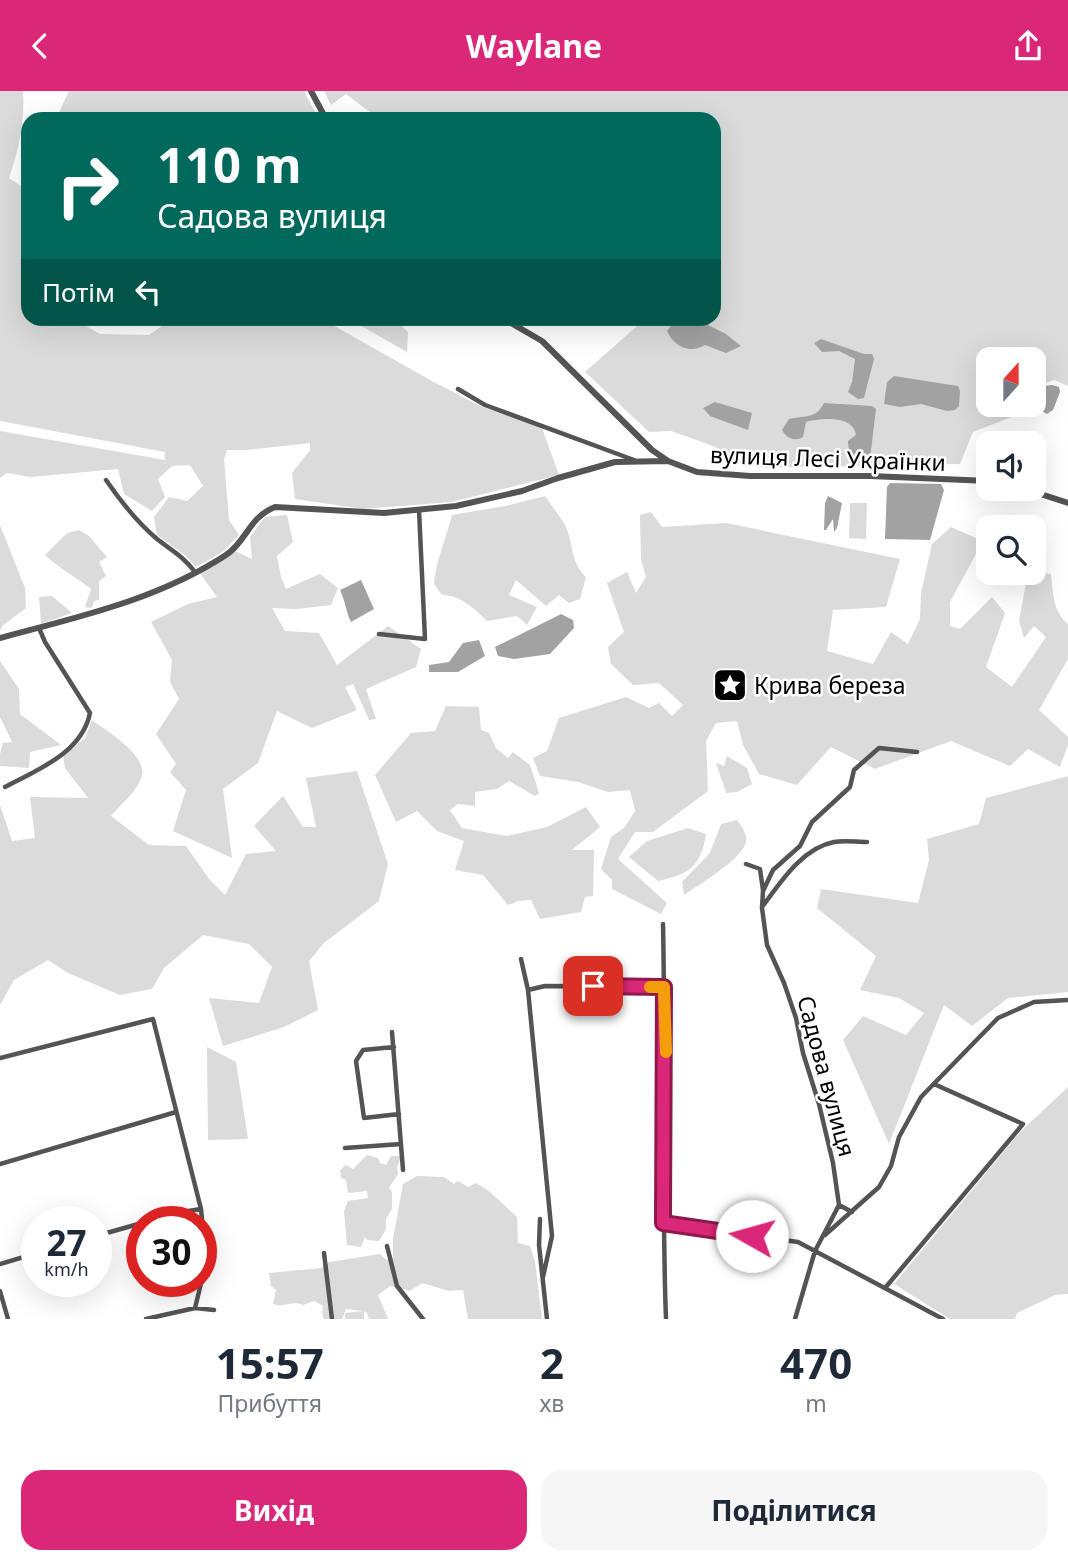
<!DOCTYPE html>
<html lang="uk">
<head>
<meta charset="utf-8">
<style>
	body { margin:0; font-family:"Noto Sans",sans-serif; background:#f6f6f7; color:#1f2937; height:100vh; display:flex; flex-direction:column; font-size:26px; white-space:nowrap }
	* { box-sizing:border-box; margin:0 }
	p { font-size:23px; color:#747a83 }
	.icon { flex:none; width:38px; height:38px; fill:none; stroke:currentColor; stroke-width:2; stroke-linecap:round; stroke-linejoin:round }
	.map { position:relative; height:1228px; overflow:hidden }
	.drawer { display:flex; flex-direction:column; background:#fff; flex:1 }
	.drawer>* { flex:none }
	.guide { position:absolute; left:21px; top:21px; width:700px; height:214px; border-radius:21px; box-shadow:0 7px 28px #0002; background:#00695c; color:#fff; overflow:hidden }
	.needle { width:46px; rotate:21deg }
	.tools { position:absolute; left:976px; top:256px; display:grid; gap:14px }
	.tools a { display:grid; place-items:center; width:70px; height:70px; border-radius:14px; background:#fff; box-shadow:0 7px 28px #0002; font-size:35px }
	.speed { position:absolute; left:21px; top:1115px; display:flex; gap:14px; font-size:35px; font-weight:700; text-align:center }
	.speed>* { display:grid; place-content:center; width:91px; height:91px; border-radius:50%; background:#fff; box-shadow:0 7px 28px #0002; line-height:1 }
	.speed small { font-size:18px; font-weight:400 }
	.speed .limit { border:10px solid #d22; background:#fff; color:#111 }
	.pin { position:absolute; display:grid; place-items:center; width:60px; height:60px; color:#fff; margin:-30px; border-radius:14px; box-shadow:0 4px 10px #0006 }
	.me { position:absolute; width:77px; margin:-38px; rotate:277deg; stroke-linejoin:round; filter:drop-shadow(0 0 5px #0008) }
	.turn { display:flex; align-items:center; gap:24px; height:147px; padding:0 21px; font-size:32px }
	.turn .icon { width:91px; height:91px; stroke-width:2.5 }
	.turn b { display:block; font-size:49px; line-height:60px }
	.then { display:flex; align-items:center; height:66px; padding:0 21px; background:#0003; gap:14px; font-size:26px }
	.eta { display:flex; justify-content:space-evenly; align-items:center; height:119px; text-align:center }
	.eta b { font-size:42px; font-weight:700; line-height:49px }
	.action { display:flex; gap:14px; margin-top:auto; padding:14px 21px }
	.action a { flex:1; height:80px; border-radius:21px; background:#db2777; color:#fff; font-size:28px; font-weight:700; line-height:80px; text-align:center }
	.action a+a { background:#f6f6f7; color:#1f2937 }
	header { display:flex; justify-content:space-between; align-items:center; height:91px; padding:0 21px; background:#db2777; color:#fff; font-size:32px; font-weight:700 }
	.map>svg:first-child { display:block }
	.green { fill:#dbdbdb }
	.water { fill:#a2a2a2 }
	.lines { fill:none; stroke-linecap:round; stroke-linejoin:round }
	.minor { stroke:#545454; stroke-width:4.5 }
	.tertiary { stroke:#545454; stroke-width:6 }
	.route-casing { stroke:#8e194d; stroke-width:18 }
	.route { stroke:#db2777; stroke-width:12 }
	.slow { stroke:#f59e0b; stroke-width:12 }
	.labels { text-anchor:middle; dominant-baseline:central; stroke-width:5; stroke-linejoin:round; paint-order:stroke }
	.street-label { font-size:23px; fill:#000; stroke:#fff }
	.poi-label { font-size:23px; fill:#000; stroke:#fff; text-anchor:start }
</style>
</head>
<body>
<header><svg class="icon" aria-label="back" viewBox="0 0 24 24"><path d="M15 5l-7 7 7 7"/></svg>Waylane<svg class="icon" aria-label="share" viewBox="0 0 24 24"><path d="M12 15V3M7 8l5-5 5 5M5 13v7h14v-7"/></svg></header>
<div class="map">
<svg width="1068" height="1228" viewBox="0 0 1068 1228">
	<rect width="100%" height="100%" fill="#fff"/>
	<path class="green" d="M0 0H23C25 31 19 57 9 87L28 100V228H74L100 243 149 244 172 228H322L432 290 480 315 542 337 559 384 452 411 363 418 295 408 292 382 310 359V352L246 359H227L224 368 229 429 239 444 224 460 196 476 186 465 157 444 154 426 169 406 187 410 203 395 190 374 172 375 158 388 165 406 152 420 124 403 118 378 31 386 7 382 0 387V340L165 369V361L0 330Z
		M69 0H304L319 28H56Z
		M324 0H1068V295L1054 289 1040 294 1034 303V268H989V313H1028L1022 322 973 341 960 373 765 377 705 352 671 340 649 341 585 281 645 228H714V28H379L346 3 331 14Z
		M349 228H395L408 241 407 261Z
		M545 405C551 414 559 424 565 434 574 453 570 471 586 486L580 508 569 512 559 504 546 515 516 489 509 504 537 516 527 534 517 525 487 530C475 518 459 503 442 504L434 493C436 469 446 448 452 424L505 415Z
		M850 412H867L866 448 849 447Z
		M651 421 662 436 726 432 900 468 886 516 833 519 827 560 873 573 891 541 908 553 920 528 921 502 932 453 951 436 983 450 950 511V535L960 538 992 506 1005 522 986 576 1012 596 1046 546 1034 535 1024 547 1019 530 1028 481H1034V479L1051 483C1053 502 1053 521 1068 533V568L1039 619 1068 646V654L1060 676 1028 658 1010 675 951 650 875 678 831 656 797 694 759 683 743 654 737 630 716 632 706 650 708 700 653 741H635L618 768 667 812 661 823 612 798V789L601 778 611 746 624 737 635 720 630 699 608 701 578 691 540 685 533 667 547 660 559 627 626 606 649 617 659 612 672 625 683 614 659 592 633 594 611 573 608 556 624 541 607 492 627 481 636 502 646 486 641 469 640 424Z
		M287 424 293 451 277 465 281 486 286 498 320 483 338 497 331 514 297 518 272 517 285 540 319 542 337 574 388 535 421 558 416 576 366 598 376 628 369 629 353 593 345 596 357 619 312 637 277 620 258 672 223 698 232 767 173 740 186 699 170 681 176 673 156 643 179 608 170 591 172 569 151 531 188 513 217 506 199 481 235 460 252 468 250 446 265 426Z
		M0 434 25 497 26 517 2 535 0 540Z
		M79 439 89 445 107 466 99 471 106 485 99 490V509L94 510 92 517 85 516 91 498C76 486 60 478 45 464L67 442Z
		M52 505 72 522 41 533 39 506Z
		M0 570 19 598 20 623 61 654 30 661 29 677 0 675V663L3 652 12 651 0 626Z
		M446 615 479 616 481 639 489 642 496 657 508 667 513 661 530 674 539 702 535 705 509 690 497 698 475 701V715L458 713 450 719 462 737 507 745 547 736 586 716 600 736 572 759H594L593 805 585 806 581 821 540 828 531 809 518 810 508 814 483 784 455 779 464 750 437 740 417 720 396 731 375 684 411 642 435 640Z
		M92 629C109 642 153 667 140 690 134 703 120 714 111 725L149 754 186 755 209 788 225 804 246 763 276 760 254 735 283 705 303 736H316L306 687 357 680 388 773 379 810 324 852 309 870 318 919 284 936 223 955 209 907 259 912 272 876 249 853 203 844 164 877 152 898 120 904 68 882 48 869 14 889 0 914V714L12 750 35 747 30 706 88 707 65 677 63 665 85 647Z
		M727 665 747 677 752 693 737 701 726 702 716 672 724 675Z
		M1068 685V901L1008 907 972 935 944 914 889 1053 843 949 863 925 906 944 924 922 899 907 860 899 876 865 817 817 821 798 918 812 929 769 927 748 979 733 986 707Z
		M737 729C743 737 749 745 745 754 737 771 700 793 684 804L682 791 710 762 721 733Z
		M688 737 706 743C701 776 689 783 658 790L629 766 647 750Z
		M207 956 236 971 248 1048 208 1049Z
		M1068 996V1203L1055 1204 1017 1222 1015 1228H950L894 1193 1021 1040Z
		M367 1064 378 1067 380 1072 386 1074 391 1065H401L397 1077 398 1083 389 1097 392 1101V1118L386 1128V1138L379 1150 367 1149 365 1146 361 1156 347 1154 344 1120 348 1110 368 1107 367 1100 348 1102 346 1089 341 1087 340 1079 346 1074 353 1078Z
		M417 1085 444 1086 454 1093 458 1090 468 1096 476 1092 490 1101 517 1126 518 1152 530 1155 535 1170 542 1228H468L463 1199 449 1200 422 1192 410 1200 390 1195 378 1204 388 1228H369L367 1222 364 1220V1228H345V1222L363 1220 346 1218 342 1228H324L322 1222 323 1215 314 1210 303 1214C293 1209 283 1217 273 1213L276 1199 271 1195 269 1182 321 1177 329 1171 380 1163 387 1169 393 1166V1148L403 1093Z"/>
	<path class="water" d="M698 229 726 243 741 255 726 262 705 254C690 263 674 256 667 240L673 232H691Z
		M821 248 864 263H872L874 268 864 307 858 308 848 301 852 291 855 268 839 260 822 261 814 252Z
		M894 285 958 295 960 300 959 315 955 319 947 320 921 313 900 316 884 313 887 291Z
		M1052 294 1059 296 1060 301 1053 319 1047 323 1038 318 1036 311 1044 295Z
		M715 311 752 322 748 339 710 325 703 317Z
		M824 312 872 315 876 318 870 368 867 371 856 369 849 362 848 350 856 344C853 324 821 327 806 331L803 346C795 351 786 347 782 339L789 328C807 324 816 328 824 312Z
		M890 392 941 393 944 399 930 449 885 448 887 396Z
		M828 405 842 412 837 437 834 441 833 428 826 439H824L825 412Z
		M361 489 374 518 351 531C346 521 346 512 340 499Z
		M561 523 573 529 574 537 550 563 514 568 498 565 495 556Z
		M479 549 485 565 458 581H429V574L449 571 463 552Z"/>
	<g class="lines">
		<path class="minor" d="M458 298 485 314 634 369
			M106 389C121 411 137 431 157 448 171 459 184 466 195 481
			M379 543 425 548 419 419
			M5 696C37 679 82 662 90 622L45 551 39 537
			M746 773 760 778 763 799
			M762 816C780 792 802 757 834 751 844 749 856 751 867 751
			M663 833C666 965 661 1096 666 1228
			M521 868 528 899 552 1145 543 1186
			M528 899 545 895 664 896
			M392 941 403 1079
			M394 956 363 959 356 970 364 1027 399 1023
			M0 967 153 928 201 1118 206 1172 195 1217
			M345 1057 401 1053
			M0 1073 176 1021
			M839 1114 852 1121
			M540 1128 539 1154 547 1228
			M146 1130 176 1122 201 1118
			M663 1132 798 1151 943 1228
			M825 1144 879 1096 891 1075 899 1046 921 1006 998 927 1034 911 1068 909
			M96 1145 142 1132
			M387 1155 397 1195 423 1228
			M324 1162 332 1228
			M0 1173 37 1162
			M885 1197 1023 1033 934 993
			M0 1200 8 1228
			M146 1228 195 1217 214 1219
			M795 1228 815 1160 839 1114 833 1072 819 1013 803 962 796 927 784 892 767 854 762 817 763 800 773 779 800 755 812 731 850 696 854 679 879 657 917 661"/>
		<path class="tertiary" d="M311 0 326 28
			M504 228 542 250 652 359 668 370 697 381 750 385H870L989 390
			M1022 397 1068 412
			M0 547C78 526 157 509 226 464 247 450 248 427 275 416L384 422 456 415 522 400 558 387 615 371 668 370"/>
	</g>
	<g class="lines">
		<g class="route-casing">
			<path id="route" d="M593 895 664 896 663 1132 752 1145"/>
		</g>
		<use href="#route" class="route"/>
		<path class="slow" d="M650 896H664L666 961"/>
	</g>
	<defs>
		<g id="sight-square" transform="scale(1.75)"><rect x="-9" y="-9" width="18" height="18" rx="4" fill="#000" stroke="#fff"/><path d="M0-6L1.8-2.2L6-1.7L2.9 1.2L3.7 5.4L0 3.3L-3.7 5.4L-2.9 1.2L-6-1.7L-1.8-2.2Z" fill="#fff"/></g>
	</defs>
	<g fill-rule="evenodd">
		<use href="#sight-square" x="730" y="594"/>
	</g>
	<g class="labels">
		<g class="street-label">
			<text transform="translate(828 367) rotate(2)">вулиця Лесі Українки</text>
			<text transform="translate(827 985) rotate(75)">Садова вулиця</text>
		</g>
		<g class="poi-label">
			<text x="754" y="594">Крива береза</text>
		</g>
	</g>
</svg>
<div class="tools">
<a><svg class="needle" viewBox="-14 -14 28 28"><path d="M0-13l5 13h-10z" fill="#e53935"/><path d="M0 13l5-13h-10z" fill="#747a83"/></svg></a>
<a><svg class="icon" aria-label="sound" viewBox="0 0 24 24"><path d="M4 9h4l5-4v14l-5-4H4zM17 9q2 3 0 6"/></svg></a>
<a><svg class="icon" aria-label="search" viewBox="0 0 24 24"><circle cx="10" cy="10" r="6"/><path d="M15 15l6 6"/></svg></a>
</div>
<div class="speed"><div>27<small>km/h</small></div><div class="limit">30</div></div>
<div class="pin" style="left:593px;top:895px;background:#d93025"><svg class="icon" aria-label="arrive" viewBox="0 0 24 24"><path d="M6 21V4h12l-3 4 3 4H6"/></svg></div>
<svg class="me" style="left:752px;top:1145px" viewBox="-20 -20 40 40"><circle r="19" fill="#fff"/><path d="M0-13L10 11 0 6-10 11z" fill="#db2777"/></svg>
<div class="guide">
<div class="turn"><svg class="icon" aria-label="right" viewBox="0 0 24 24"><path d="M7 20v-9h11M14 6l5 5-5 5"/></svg><div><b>110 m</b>Садова вулиця</div></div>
<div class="then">Потім<svg class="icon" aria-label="left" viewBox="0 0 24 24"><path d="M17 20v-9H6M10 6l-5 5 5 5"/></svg></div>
</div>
</div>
<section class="drawer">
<div class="eta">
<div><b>15:57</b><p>Прибуття</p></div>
<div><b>2</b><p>хв</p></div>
<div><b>470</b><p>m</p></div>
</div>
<div class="action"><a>Вихід</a><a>Поділитися</a></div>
</section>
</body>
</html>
